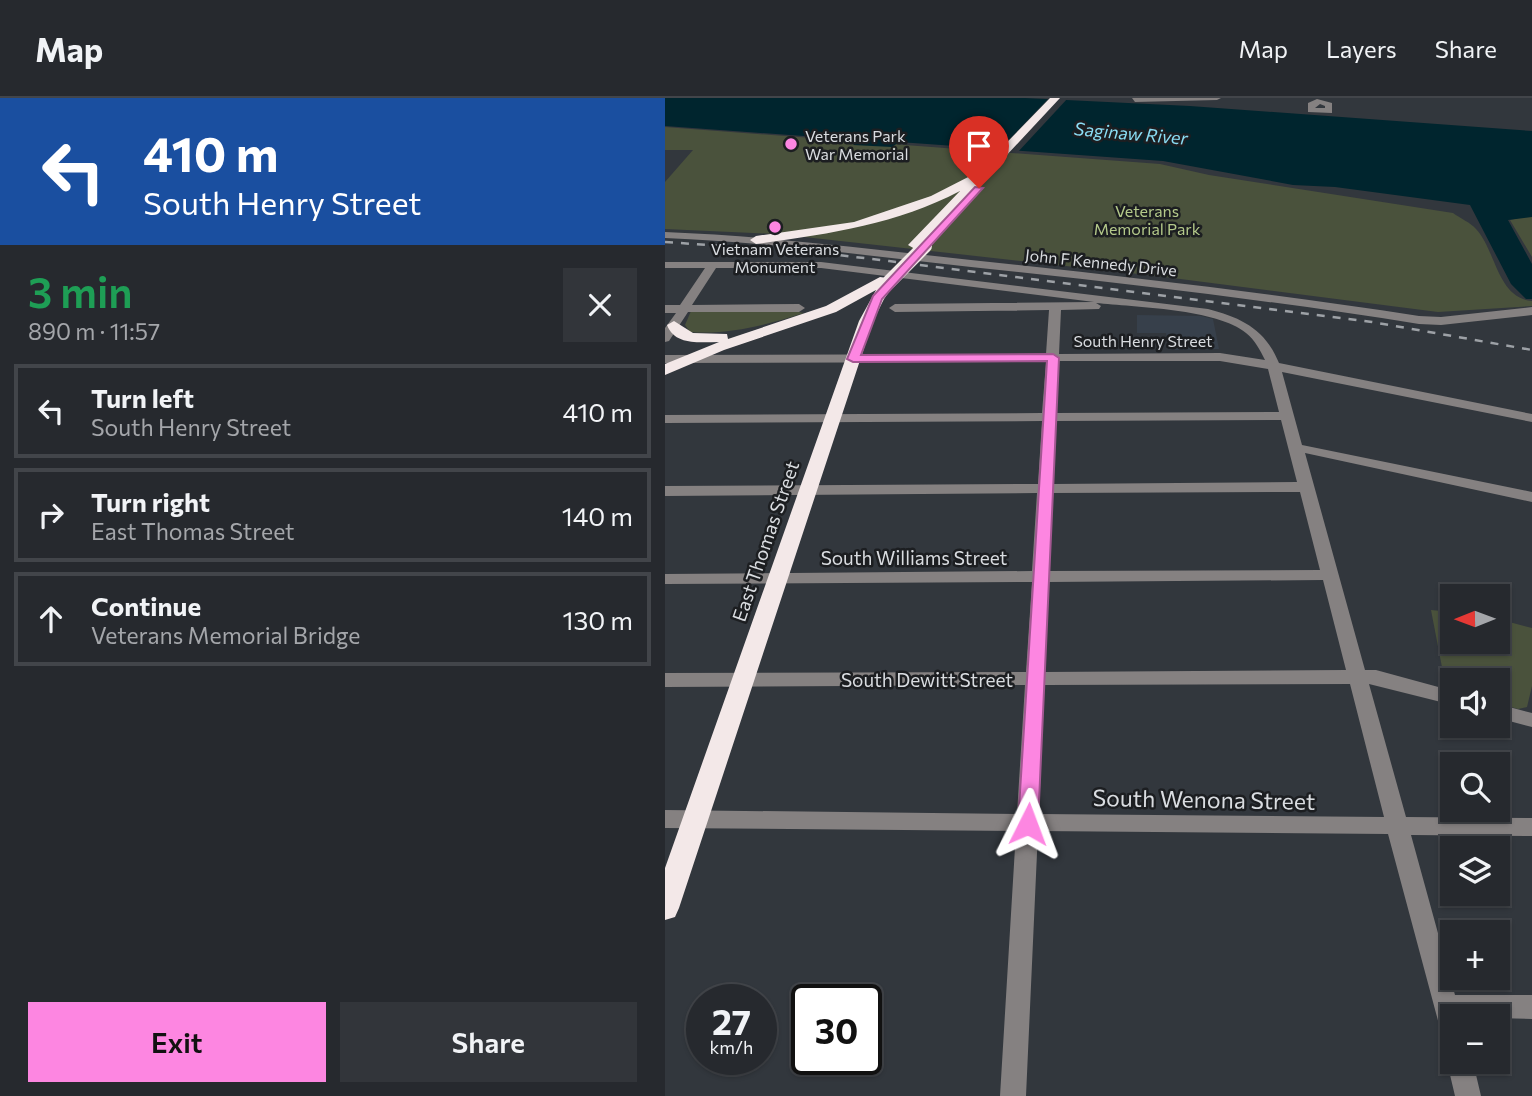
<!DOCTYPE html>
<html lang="en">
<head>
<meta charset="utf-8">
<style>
	body { margin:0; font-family:Commissioner,sans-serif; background:#32353a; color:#f1f3f6; height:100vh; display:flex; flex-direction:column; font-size:26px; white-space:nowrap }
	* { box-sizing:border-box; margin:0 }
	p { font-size:23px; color:#a4a6aa }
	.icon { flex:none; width:38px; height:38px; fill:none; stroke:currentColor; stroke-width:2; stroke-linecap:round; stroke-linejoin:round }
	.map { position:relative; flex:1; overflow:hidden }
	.details { display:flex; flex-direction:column; background:#26292e; width:665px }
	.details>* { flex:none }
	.hud { background:#1a4fa0; color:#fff; overflow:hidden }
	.needle { width:46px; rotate:269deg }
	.controls { position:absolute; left:775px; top:486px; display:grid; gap:14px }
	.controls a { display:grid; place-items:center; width:70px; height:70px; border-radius:0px; background:#26292e; box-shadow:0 2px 5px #0004,0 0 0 2px #42454a; font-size:35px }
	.speed { position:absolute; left:21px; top:886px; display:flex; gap:14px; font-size:35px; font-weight:700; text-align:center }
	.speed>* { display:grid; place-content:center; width:91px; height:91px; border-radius:50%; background:#26292e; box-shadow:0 2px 5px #0004,0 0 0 2px #42454a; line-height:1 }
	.speed small { font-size:18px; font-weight:400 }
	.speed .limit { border:4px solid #111; border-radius:10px; background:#fff; color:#111 }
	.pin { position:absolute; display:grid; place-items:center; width:60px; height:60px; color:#fff; margin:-72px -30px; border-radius:50% 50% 50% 0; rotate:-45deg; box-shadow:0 0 7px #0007 }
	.pin .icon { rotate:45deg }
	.me { position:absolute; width:77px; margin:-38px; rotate:3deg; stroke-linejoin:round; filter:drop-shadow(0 0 5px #0008) }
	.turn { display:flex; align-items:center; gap:24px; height:147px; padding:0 28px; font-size:32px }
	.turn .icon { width:91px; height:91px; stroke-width:2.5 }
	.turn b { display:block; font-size:49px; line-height:60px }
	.round { display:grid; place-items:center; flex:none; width:74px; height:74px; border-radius:0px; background:#32353a }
	.overview { display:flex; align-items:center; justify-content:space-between; height:119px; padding:0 28px }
	h1 { font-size:42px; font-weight:600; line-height:52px; color:#1e9e55 }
	.cta { display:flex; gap:14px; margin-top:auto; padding:14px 28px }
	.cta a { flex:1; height:80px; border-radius:0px; background:#fd86e1; color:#111; font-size:28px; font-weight:600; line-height:80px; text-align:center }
	.cta a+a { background:#32353a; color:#f1f3f6 }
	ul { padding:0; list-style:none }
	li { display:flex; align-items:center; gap:21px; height:94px; margin:0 14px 10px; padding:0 14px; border:4px solid #42454a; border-radius:0px }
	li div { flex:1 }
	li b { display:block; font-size:26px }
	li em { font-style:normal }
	header { display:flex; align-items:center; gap:42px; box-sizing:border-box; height:98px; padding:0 35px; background:#26292e; border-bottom:2px solid #42454a }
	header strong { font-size:33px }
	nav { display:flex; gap:38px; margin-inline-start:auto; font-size:24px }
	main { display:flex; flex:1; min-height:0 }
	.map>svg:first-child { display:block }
	.built { fill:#37404b }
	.green { fill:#4a523c }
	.water { fill:#00252e }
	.pier { fill:#32373d }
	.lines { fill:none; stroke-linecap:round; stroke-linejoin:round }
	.minor { fill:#858181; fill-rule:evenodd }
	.highway { fill:#f3e8e8; fill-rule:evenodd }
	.rail { stroke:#9da1a6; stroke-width:2.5; stroke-dasharray:8 8; stroke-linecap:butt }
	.highway-bridge { stroke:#f3e8e8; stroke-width:14 }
	.route { fill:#fd86e1; stroke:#a45792; stroke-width:2 }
	.poi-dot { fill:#fd86e1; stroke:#1c1e21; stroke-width:2.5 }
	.labels { text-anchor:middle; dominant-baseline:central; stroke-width:5; stroke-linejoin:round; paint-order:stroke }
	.far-poi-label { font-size:16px; fill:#d9dce0; stroke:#1c1e21; text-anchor:start }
	.far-park-label { font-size:16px; fill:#b4c98a; stroke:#1c1e21 }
	.far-street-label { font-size:16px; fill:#d9dce0; stroke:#1c1e21 }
	.far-water-label { font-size:18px; font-style:italic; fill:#8addf4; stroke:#1c1e21 }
	.street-label { font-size:19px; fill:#d9dce0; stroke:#1c1e21 }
	.near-street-label { font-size:23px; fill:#d9dce0; stroke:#1c1e21 }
</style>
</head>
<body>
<header>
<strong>Map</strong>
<nav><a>Map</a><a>Layers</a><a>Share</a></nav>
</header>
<main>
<section class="details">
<div class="hud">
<div class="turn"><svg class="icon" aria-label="left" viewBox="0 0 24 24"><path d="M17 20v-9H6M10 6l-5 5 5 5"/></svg><div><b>410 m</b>South Henry Street</div></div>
</div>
<div class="overview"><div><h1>3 min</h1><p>890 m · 11:57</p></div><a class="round"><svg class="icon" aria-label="close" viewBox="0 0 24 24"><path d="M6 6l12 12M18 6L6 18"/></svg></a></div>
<ul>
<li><svg class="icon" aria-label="left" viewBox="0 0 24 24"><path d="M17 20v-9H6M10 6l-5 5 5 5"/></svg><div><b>Turn left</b><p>South Henry Street</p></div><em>410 m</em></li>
<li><svg class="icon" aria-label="right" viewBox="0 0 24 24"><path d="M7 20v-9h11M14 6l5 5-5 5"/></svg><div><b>Turn right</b><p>East Thomas Street</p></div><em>140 m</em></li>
<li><svg class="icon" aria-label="ahead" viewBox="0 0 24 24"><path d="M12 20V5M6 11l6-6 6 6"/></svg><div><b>Continue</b><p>Veterans Memorial Bridge</p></div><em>130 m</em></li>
</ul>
<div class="cta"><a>Exit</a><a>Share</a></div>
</section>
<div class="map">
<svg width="867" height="998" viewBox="0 0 867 998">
	<rect width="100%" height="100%" fill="#32373d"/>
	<path class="built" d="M472 217 536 218 548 221 554 251 504 252 501 235H472Z"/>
	<path class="green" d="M0 29 495 66 544 77 788 115C795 120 806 125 811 131 831 152 832 200 867 203V208L773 214 492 178 112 136 0 131V84L28 52H0Z
		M858 119H867V159L845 122Z
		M26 213H128L139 215C101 227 64 237 25 234L20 227Z
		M766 512 787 514 788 544H833V521L867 530V588L862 609 853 611 833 605V583H788L787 592 781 590Z"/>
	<path class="water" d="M0 0H360L525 8 867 33V119L843 122 867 166V201H861L846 186 805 107 670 89 628 87 498 63 234 44 227 49 188 47 194 42 0 28Z"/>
	<path class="pier" d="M384 0H403L352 55 333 53Z"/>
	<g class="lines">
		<path class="minor" d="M467 0H556L552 2 470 4Z
			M652 1 667 5V15L643 14V5ZM655 6 660 8V10H650Z
			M0 134C103 138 204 151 306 162 456 178 605 195 754 218L776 219 867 209V217L776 227 754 226C605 202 456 185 306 169 204 158 103 144 0 140Z
			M0 164H156L543 211C577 220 600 231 614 265L867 316V324L617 274 637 347 867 394V404L640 355 700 572H711L788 593V607L704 586 741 719 867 720V738L746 737 790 897H867V921L788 919V948L779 945 723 736 373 733 361 998H335L351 733 0 730V712L352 716 360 587 0 589V575L361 574 367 484 0 486V476L367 473 372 395 0 398V388L373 386 377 323 0 325V317L377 315 381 264 0 265V257L381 256 384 212 230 214 224 210 230 206 429 204 156 170H51L27 207 134 206 140 210 134 214H23L4 243 0 244V230L11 215H0V207H15L40 170H0ZM431 205C469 209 553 211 581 235 590 242 595 252 600 262L555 255 394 256 396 212 434 211 436 208ZM394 263H555L603 271 614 314 391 315ZM616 322 632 384 388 386 391 323ZM635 394 655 472 384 473 388 395ZM658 482 681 572 380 574 384 484ZM685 586 719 719 374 716 379 587Z
			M833 606 867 615V629L833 620Z
			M788 954V964H808L816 998H790L782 964Z"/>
		<path class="highway" d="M385 0H395L255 150 250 151 243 147 295 93C230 127 163 136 91 146L85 142 91 138 189 124 266 98 313 74Z
			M215 179 229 181 231 184 219 201 208 223 14 810 10 819 0 822V770L194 223 211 192 171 214 59 252 0 277V266L54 244C35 244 10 248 2 227L9 223 28 235 62 236 63 241 161 208Z"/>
		<path class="rail" d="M0 144 147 154 224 163 707 224 867 252"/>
		<path class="highway-bridge" d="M224 184 260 148"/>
	</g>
	<path class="route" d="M310 89 318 90 217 201 196 257 388 256 394 260 373 726 370 731 363 733 356 731 353 726 382 263 188 264 182 261 208 198Z"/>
	<g class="poi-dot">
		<circle cx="126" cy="46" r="7"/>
		<circle cx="110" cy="129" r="7"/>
	</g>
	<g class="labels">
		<g class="far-poi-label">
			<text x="140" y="37">Veterans Park<tspan x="140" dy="18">War Memorial</tspan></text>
			<text x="110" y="150" text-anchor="middle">Vietnam Veterans<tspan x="110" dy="18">Monument</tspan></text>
		</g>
		<g class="far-park-label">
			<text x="482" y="112">Veterans<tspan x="482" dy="18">Memorial Park</tspan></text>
		</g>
		<g class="far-street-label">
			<text transform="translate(436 164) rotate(6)">John F Kennedy Drive</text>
			<text x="478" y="242">South Henry Street</text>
		</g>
		<g class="far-water-label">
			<text transform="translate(466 35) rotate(5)">Saginaw River</text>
		</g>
		<g class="street-label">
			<text transform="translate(100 443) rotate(-71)">East Thomas Street</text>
			<text x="249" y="459">South Williams Street</text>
			<text x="262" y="581">South Dewitt Street</text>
		</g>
		<g class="near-street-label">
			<text transform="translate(539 701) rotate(1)">South Wenona Street</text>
		</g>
	</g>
</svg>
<div class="controls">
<a><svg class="needle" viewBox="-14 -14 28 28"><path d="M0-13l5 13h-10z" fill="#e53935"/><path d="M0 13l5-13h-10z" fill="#a4a6aa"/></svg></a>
<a><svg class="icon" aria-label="sound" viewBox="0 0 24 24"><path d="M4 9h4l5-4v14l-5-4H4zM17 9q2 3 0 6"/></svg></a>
<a><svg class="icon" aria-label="search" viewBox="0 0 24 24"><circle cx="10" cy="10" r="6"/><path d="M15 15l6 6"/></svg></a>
<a><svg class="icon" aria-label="layers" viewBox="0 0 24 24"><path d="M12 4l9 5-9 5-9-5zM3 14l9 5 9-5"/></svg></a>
<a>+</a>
<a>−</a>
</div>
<div class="speed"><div>27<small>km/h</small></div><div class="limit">30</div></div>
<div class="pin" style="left:314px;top:90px;background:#d93025"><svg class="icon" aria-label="arrive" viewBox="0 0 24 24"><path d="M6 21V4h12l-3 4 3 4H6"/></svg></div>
<svg class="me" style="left:363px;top:726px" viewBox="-20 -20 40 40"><path d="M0-17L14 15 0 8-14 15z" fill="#fd86e1" stroke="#fff" stroke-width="4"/></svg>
</div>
</main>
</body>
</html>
